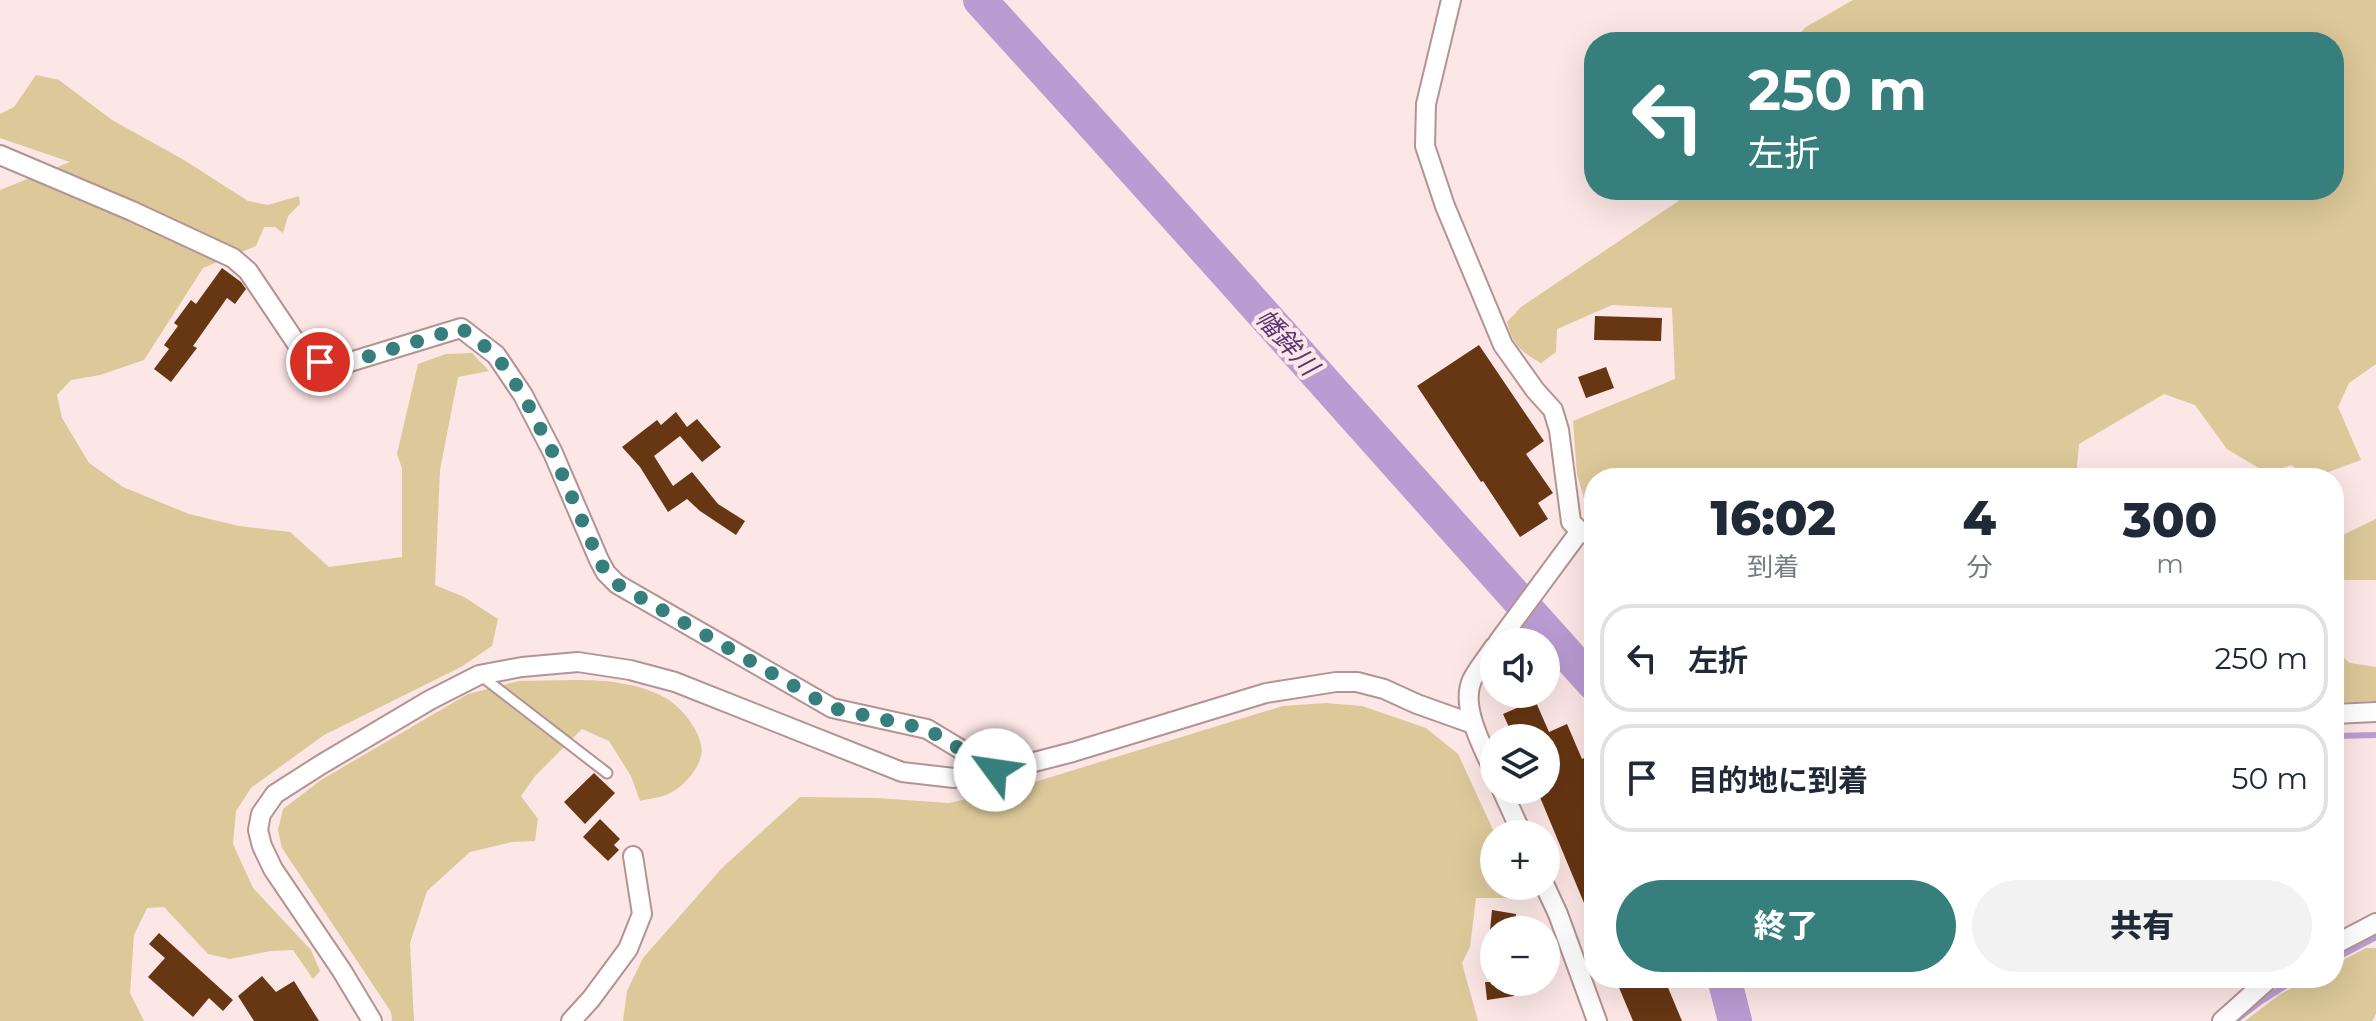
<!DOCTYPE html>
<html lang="ja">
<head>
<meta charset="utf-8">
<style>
	body { margin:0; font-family:Montserrat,"Noto Sans JP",sans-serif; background:#f2f2f3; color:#1f2937; height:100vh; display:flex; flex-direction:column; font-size:30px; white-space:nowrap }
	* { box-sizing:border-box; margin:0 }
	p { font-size:26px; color:#747a83 }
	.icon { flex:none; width:44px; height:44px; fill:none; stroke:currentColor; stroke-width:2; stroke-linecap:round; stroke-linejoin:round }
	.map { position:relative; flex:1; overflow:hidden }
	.details { position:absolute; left:1584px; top:468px; width:760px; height:520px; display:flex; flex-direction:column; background:#fff; border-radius:32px; box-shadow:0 8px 32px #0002 }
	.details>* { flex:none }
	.banner { position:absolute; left:1584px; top:32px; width:760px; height:168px; border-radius:32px; box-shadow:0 8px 32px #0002; background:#377f7c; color:#fff; overflow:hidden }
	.tools { position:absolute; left:1480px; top:628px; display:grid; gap:16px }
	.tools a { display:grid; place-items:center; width:80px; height:80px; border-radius:50%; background:#fff; box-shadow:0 8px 32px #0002; font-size:40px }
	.pin { position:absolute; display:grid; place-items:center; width:68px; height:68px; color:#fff; margin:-34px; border:4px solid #fff; border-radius:50%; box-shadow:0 2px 8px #0007 }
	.me { position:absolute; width:88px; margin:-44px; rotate:301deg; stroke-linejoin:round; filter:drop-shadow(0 0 6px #0008) }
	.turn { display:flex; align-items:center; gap:28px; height:168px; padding:0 32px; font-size:36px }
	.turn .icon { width:104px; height:104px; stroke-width:2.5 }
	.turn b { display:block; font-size:56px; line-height:68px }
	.eta { display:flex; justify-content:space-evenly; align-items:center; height:136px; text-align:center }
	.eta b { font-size:48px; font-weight:800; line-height:56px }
	.button { display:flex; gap:16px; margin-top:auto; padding:16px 32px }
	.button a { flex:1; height:92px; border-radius:48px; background:#377f7c; color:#fff; font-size:32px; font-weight:800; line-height:92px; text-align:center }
	.button a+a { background:#f2f2f3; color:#1f2937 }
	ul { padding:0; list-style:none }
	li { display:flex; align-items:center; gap:24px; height:108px; margin:0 16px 12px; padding:0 16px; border:4px solid #e0e1e3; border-radius:32px }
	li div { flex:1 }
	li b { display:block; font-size:30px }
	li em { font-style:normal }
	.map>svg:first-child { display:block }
	.green { fill:#dcc899 }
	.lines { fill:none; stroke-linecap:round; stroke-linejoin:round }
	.stream { stroke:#ba9cd3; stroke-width:6 }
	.river { stroke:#ba9cd3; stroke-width:34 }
	.building { fill:#673613 }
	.lane-casing { stroke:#b49393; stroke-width:13 }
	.street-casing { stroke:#b49393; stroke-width:22 }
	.lane { stroke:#fff; stroke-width:9 }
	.street { stroke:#fff; stroke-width:18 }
	.route { stroke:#377f7c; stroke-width:14; stroke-dasharray:0 25.2 }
	.labels { text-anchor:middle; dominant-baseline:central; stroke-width:8; stroke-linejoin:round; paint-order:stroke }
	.water-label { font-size:26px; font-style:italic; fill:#5d367a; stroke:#fce6e6 }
</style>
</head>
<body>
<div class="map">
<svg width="2376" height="1021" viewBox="0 0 2376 1021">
	<rect width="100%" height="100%" fill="#fce6e6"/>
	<path class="green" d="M1853 0H2376V364L2349 383 2338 407 2361 460 2312 478H2303L2292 465 2267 473 2227 449 2195 405 2164 394 2079 444 2077 466 2079 478H1807L1796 474 1772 478H1667L1652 471 1637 478H1594V507L1585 502 1577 474 1573 421 1675 379 1672 308 1612 305 1557 329 1556 352 1541 363C1521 352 1513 345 1507 322L1521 307 1677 202 1689 190H2334V42H1791L1806 27Z
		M36 75 59 80 112 120 184 160 248 201 268 205 299 196 300 204 288 216 283 233 275 227H264L256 246 203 268 144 360 100 375 71 380 57 395 62 418 89 463 123 487 189 514 239 526 290 532 329 567 402 557V468L397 454 418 364 446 354 472 353 489 371 458 377 440 470 435 585 464 597 498 619 492 646 461 667 324 735 251 788 236 811 233 844 253 888 311 950 320 971 313 979 293 950 271 951 230 959 208 954 164 907 147 908 134 935 130 993 144 1021H0V190L70 162 0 138V114L14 107Z
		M2376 519V580H2334V539Z
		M2334 650 2350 663 2376 667V701L2334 703Z
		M519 681C566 681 620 674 664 697 681 706 706 736 701 756 698 770 683 787 670 793 662 798 650 798 640 801L631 776 609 741 582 729 535 776 521 796 538 819 535 841 512 842 470 852 427 891 410 943 414 1021H392L391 1012 282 848 278 830 283 809 321 780 468 694Z
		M1326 703 1362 706 1426 728 1458 754 1495 834 1494 886H1518L1524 898H1476L1470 947 1462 963 1478 1021H623L627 991 643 958 722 868 800 797 877 798 949 803 1015 788 1283 706Z
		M2366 948H2376V1014L2372 1021H2245L2279 995 2310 978H2334V965Z"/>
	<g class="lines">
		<path class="stream" d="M2334 736 2376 735
			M2334 959 2376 937
			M2235 1021 2260 1002 2298 978"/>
		<path class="river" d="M980 0C1187 226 1389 456 1594 684
			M1724 978 1735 1021"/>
	</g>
	<path class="building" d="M222 268 241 282 246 289 235 304 227 298 193 346 197 348 171 382 154 369 169 349 164 345 178 326 174 323 191 300 196 304Z
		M1595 316 1662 318 1661 341 1594 340Z
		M1479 345 1544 441 1526 454 1553 493 1538 503 1548 519 1520 537 1483 481 1481 482 1417 386Z
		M1606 367 1614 388 1586 398 1578 377Z
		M676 412 687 427 697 419 721 447 702 462 680 436 654 456 673 486 692 472 718 504 745 521 736 535 700 511 687 499 668 512 640 467 622 447 657 420 661 425Z
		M1535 700 1549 732 1567 724 1582 759 1594 753V927L1537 790H1546V738H1514L1503 714Z
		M594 773 615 793 585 824 564 802Z
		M600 819 620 839 614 845 619 850 608 861 583 837Z
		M1492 910 1516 914 1514 930H1490Z
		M159 933 233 1000 223 1011 209 998 193 1017 148 977 165 958 149 944Z
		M262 976 276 992 294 981 319 1021H254L238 996Z
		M1615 978H1664L1682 1021H1633Z
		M1485 982H1513L1514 996 1487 1000Z"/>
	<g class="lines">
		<g class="lane-casing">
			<path id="lane" d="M480 675 607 773"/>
		</g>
		<g class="street-casing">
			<path id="street" d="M1451 0 1426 104 1425 146 1445 206 1503 345 1535 390 1553 410 1559 430 1571 522 1580 531 1594 537
				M0 155 132 211 233 258 248 271 299 347C312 359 323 362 340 365L461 328 496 355 523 395 553 453 599 560 606 573 617 584 832 708 927 729 995 770
				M1498 642 1580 531
				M1494 647C1487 658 1478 668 1472 680 1460 707 1483 747 1494 772
				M2334 714 2376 712
				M1502 790 1522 834
				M1545 886 1558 914 1597 1021
				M2334 945 2376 923
				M372 1021 342 971 273 869 262 846 258 830 261 814 275 794 322 764 430 700 479 675 522 667 578 662 630 670 675 682 902 772 954 778 1011 768 1073 752 1266 693 1336 682H1357L1384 689 1417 704 1473 724
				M571 1021 591 999 628 949 642 914 633 856
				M2222 1021 2270 978"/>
		</g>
		<use href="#lane" class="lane"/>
		<use href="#street" class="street"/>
	</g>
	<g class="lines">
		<path class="route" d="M320 362 340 365 461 328 496 355 523 395 553 453 599 560 606 573 617 584 832 708 927 729 995 770"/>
	</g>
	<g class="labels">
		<g class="water-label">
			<text transform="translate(1287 342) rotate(48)">幡鉾川</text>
		</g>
	</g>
</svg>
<div class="tools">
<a><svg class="icon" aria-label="sound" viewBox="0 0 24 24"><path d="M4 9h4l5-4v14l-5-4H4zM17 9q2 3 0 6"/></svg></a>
<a><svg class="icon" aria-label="layers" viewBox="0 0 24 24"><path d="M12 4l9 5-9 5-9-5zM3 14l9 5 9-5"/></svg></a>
<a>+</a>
<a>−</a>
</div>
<div class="pin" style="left:320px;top:362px;background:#d93025"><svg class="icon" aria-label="arrive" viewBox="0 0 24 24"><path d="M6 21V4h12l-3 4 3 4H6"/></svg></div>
<svg class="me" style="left:995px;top:770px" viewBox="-20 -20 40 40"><circle r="19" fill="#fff"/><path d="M0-13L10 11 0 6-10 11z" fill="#377f7c"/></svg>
<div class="banner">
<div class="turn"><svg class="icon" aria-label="left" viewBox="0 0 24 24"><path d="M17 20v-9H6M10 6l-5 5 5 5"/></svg><div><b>250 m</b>左折</div></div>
</div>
<section class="details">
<div class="eta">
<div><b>16:02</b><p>到着</p></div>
<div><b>4</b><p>分</p></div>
<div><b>300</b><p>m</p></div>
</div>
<ul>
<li><svg class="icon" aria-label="left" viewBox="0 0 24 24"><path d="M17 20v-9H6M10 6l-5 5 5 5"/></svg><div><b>左折</b></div><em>250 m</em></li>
<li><svg class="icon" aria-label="arrive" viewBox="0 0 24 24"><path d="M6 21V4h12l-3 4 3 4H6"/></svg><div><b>目的地に到着</b></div><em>50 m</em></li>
</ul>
<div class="button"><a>終了</a><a>共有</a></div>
</section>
</div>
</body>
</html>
